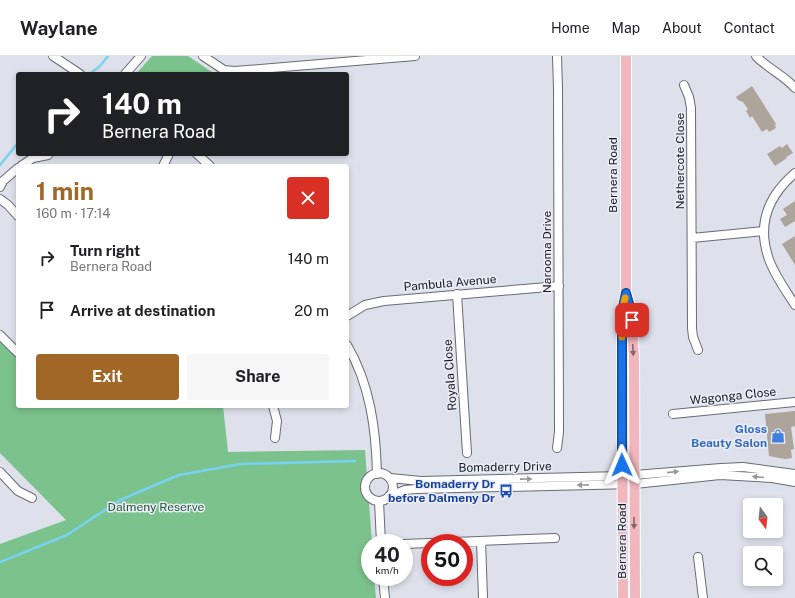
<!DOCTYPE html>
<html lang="en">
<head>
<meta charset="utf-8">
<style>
	body { margin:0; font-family:"Public Sans",sans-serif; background:#f6f6f6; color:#202124; height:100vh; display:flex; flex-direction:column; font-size:15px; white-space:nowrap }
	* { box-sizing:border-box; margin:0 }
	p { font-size:13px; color:#757577 }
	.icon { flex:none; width:22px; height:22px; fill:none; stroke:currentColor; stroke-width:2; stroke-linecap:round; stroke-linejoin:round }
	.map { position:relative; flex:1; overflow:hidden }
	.details { position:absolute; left:16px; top:108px; width:333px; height:244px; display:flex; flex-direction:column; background:#fff; border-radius:4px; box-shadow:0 2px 6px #0003 }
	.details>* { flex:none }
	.banner { position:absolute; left:16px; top:16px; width:333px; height:84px; border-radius:4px; box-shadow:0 2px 6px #0003; background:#202124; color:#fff; overflow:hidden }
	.needle { width:26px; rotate:165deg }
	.fabs { position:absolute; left:743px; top:442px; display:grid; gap:8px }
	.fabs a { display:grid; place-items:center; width:40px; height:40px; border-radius:4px; background:#fff; box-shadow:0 2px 6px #0003; font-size:20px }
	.speed { position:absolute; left:361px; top:478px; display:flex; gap:8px; font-size:20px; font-weight:700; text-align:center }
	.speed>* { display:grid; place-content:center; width:52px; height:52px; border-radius:50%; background:#fff; box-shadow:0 2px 6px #0003; line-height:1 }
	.speed small { font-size:10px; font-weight:400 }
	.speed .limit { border:6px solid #d22; background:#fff; color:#111 }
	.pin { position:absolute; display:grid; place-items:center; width:34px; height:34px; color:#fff; margin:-17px; border-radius:8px; box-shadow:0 2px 6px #0006 }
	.me { position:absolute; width:44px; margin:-22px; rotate:359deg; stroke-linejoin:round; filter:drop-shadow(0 0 3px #0008) }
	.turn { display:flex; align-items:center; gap:14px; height:84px; padding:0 20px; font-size:18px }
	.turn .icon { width:52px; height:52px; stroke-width:2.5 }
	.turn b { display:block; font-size:28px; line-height:34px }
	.round { display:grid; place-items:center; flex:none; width:42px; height:42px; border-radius:4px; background:#f6f6f6 }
	.headline { display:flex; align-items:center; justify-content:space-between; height:68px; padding:0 20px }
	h1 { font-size:24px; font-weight:700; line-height:30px; color:#a16727 }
	.cta { display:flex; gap:8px; margin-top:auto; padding:8px 20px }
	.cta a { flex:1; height:46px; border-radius:4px; background:#a16727; color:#fff; font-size:16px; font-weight:700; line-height:46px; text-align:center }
	.cta a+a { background:#f6f6f6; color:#202124 }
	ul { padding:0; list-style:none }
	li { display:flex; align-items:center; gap:12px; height:52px; padding:0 20px }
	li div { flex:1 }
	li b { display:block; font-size:15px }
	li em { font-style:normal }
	header { display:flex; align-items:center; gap:24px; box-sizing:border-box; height:56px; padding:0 20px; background:#fff; border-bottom:1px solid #e0e0e0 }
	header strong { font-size:19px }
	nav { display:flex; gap:22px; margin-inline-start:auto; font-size:14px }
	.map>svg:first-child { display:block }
	.green { fill:#7cc28c }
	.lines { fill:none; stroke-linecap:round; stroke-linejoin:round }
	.stream { stroke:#77d2f4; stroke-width:2.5 }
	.building { fill:#ada49c }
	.minor-casing { stroke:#696b74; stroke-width:10 }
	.major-casing { stroke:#fff; stroke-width:12 }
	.minor { stroke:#fff; stroke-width:8 }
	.major { stroke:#f1b6be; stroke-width:10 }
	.oneway { fill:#84686e }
	.oneway2 { fill:#979899 }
	.route-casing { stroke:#114b97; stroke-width:10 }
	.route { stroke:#1a73e8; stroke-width:7 }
	.slow { stroke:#f59e0b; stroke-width:7 }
	.labels { text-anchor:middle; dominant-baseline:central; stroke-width:3; stroke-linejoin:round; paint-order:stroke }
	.street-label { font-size:12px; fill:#18191d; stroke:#ebedf9 }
	.shop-label { font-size:12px; font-weight:bold; fill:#366cbe; stroke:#ebedf9; text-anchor:end }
	.transit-label { font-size:12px; font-weight:bold; fill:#164399; stroke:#ebedf9; text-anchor:end }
	.park-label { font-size:12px; fill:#1c582f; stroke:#ebedf9 }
</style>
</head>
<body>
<header>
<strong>Waylane</strong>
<nav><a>Home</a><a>Map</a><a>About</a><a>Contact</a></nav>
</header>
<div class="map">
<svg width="795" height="542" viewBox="0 0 795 542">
	<rect width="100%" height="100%" fill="#dee0eb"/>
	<path class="green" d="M152 0H188L215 18H136Z
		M0 284 18 303V350H223L228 396 365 394 372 487H370V521H374L376 542H0V488L66 464 0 397Z"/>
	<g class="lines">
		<path class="stream" d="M90 18 100 10 108 0
			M0 109 18 87
			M0 506 67 479 120 444 179 419 241 408 355 405"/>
	</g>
	<path class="building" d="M752 30 776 68 775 69 776 72 769 76 767 73 762 76 752 60 750 62 746 55 748 53 743 46 738 44 736 41Z
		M787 88 793 97 786 101 787 102 775 110 767 98 780 90 782 92Z
		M795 145V165L785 171 780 163 787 159 783 153Z
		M795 180V209L782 188Z
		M795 355V370L791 371 794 393 791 394 792 402 785 403 769 400 765 358Z"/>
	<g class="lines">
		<g class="minor-casing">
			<path id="minor" d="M53 0 80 18
				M203 0 224 14 235 15 415 0
				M756 0C768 13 784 19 795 32
				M125 18 141 0
				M684 29 689 41 691 52 692 272 693 281 698 294
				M197 98 210 110
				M21 110 33 102 48 99
				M163 110 169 98
				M795 117C767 141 756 170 770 206 776 221 786 235 795 249
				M0 131 3 125 18 112
				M0 143 8 149 18 160
				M692 182 764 175
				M457 238 467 397
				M347 260 365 249 384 245 559 230
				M0 279 18 297
				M347 289C370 328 376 373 377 418
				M273 350 277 365 275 382
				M673 358 795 346
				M557 392 559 376 558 32 557 0
				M0 416 18 435 32 442
				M365 431a14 14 0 1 1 28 0a14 14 0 1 1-28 0Z
				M390 422 421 425 622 420 721 412 743 411 795 418
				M389 440 405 434 416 433 635 428 720 419 772 422 795 426
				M379 445 381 487
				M481 485 483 542
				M404 488 555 482
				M698 501 703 542
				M383 521 385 542"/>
		</g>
		<g class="major-casing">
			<path id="major" d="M626 0V237L631 255 634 301 635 542
				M623 542 622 256 626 239"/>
		</g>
		<use href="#minor" class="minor"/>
		<use href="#major" class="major"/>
	</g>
	<defs><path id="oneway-solid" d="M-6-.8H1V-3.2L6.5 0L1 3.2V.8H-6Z"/></defs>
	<g class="oneway">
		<use href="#oneway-solid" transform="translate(633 294) rotate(87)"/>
		<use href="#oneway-solid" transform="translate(634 467) rotate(90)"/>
	</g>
	<g class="oneway2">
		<use href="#oneway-solid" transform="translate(673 416) rotate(-6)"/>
		<use href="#oneway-solid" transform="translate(758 421) rotate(-175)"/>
		<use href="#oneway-solid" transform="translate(526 423) rotate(-1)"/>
		<use href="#oneway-solid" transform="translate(583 429) rotate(179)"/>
	</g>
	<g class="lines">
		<g class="route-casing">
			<path id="route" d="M622 409V256L626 237 631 255 632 264"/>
		</g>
		<use href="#route" class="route"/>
		<path class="slow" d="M622 281V256L625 242"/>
	</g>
	<defs>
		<g id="shop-bare" transform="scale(1.08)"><path d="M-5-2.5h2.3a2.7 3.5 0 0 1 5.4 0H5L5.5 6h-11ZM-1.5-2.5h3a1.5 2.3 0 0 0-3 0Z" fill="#3f7fe0" stroke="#ebedf9" stroke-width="2.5" paint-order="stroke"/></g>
		<g id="bus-bare" transform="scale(1.08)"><path d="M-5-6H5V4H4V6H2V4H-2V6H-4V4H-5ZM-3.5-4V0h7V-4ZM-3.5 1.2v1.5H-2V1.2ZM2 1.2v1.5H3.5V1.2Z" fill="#1a4fb4" stroke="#ebedf9" stroke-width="2.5" paint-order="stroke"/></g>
	</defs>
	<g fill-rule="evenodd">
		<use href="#shop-bare" x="778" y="380"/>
		<use href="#bus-bare" x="506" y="435"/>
	</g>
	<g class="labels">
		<g class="street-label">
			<text transform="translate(680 105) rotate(-90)">Nethercote Close</text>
			<text transform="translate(613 119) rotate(-90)">Bernera Road</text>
			<text transform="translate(547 196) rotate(-90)">Narooma Drive</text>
			<text transform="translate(450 227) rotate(-5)">Pambula Avenue</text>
			<text transform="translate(450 319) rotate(-94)">Royala Close</text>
			<text transform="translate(733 340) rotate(-6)">Wagonga Close</text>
			<text transform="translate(505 411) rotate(-1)">Bomaderry Drive</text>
			<text transform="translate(622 485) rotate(-90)">Bernera Road</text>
		</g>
		<g class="shop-label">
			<text x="767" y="373">Gloss<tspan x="767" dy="14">Beauty Salon</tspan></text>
		</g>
		<g class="transit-label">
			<text x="495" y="428">Bomaderry Dr<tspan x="495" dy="14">before Dalmeny Dr</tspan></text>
		</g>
		<g class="park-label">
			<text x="156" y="451">Dalmeny Reserve</text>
		</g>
	</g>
</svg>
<div class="fabs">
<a><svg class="needle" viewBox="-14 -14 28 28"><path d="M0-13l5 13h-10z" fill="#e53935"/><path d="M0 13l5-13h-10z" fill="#757577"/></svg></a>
<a><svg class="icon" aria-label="search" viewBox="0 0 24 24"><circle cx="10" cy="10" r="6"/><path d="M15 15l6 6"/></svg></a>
</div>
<div class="speed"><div>40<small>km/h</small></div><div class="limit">50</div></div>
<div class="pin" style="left:632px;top:264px;background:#d93025"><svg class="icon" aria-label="arrive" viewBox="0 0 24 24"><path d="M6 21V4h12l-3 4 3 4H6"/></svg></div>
<svg class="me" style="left:622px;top:409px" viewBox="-20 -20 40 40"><path d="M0-17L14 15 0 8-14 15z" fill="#1a73e8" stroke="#fff" stroke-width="4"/></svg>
<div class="banner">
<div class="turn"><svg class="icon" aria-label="right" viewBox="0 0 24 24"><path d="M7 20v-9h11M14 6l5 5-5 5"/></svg><div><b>140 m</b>Bernera Road</div></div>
</div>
<section class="details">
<div class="headline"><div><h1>1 min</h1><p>160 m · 17:14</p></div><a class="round" style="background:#d93025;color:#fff"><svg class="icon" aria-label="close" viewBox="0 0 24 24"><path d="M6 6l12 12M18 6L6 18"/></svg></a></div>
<ul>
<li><svg class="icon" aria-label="right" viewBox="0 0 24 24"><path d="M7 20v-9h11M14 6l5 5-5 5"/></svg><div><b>Turn right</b><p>Bernera Road</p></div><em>140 m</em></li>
<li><svg class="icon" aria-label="arrive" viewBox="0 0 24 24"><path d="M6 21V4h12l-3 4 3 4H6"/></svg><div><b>Arrive at destination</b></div><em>20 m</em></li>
</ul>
<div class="cta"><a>Exit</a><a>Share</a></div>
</section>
</div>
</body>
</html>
